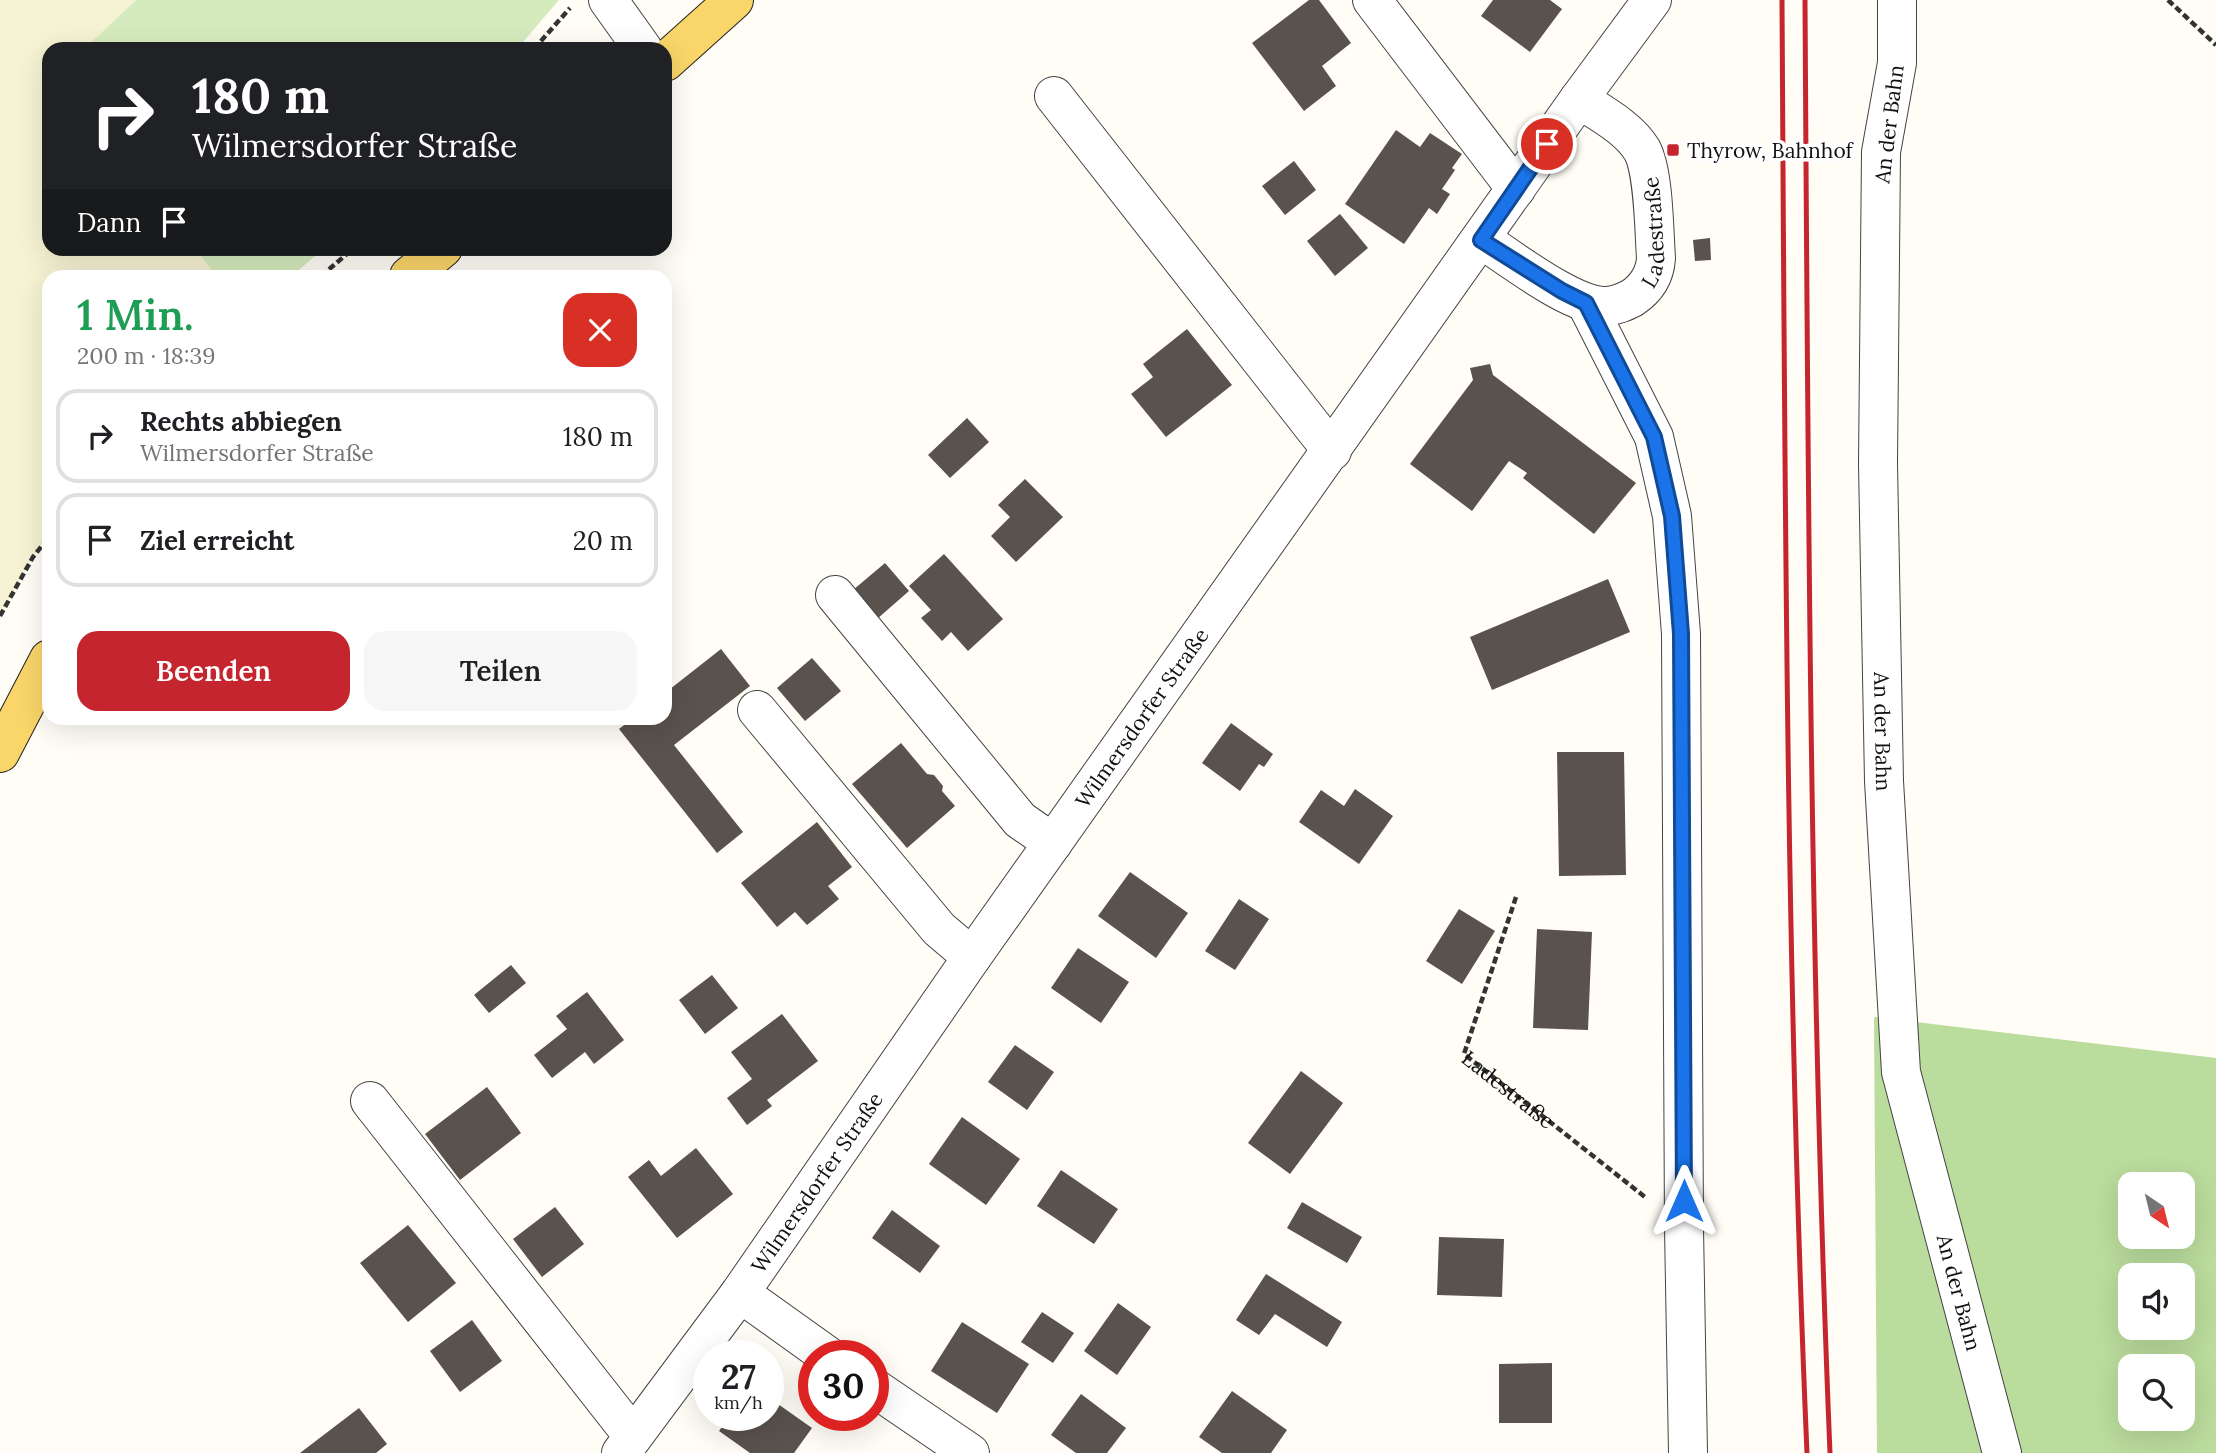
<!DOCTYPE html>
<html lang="de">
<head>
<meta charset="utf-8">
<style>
	body { margin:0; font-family:Lora,serif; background:#f6f6f6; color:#202124; height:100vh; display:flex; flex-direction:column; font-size:26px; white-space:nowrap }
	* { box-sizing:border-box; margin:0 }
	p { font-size:23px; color:#757577 }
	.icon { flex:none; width:38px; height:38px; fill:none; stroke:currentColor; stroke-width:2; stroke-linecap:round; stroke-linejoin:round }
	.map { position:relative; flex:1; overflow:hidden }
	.details { position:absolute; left:42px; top:270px; width:630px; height:455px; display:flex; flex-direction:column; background:#fff; border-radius:21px; box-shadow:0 7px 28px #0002 }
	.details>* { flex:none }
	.top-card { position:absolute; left:42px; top:42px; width:630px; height:214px; border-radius:21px; box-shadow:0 7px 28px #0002; background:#202124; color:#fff; overflow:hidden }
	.needle { width:46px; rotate:145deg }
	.buttons { position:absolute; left:2118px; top:1172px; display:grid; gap:14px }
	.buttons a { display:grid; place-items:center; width:77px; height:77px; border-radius:14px; background:#fff; box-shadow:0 7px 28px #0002; font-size:35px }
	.speed { position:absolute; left:693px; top:1340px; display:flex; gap:14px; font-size:35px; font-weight:700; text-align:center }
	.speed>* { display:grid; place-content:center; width:91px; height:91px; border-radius:50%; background:#fff; box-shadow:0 7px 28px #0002; line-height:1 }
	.speed small { font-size:18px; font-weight:400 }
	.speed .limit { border:10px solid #d22; background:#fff; color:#111 }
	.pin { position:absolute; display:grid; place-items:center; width:60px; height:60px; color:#fff; margin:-30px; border:4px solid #fff; border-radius:50%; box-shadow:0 2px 7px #0007 }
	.me { position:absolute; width:77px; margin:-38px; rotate:0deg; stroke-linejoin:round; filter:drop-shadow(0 0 5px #0008) }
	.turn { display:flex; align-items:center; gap:24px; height:147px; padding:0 35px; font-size:32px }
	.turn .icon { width:91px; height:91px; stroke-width:2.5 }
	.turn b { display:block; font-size:49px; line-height:60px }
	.then { display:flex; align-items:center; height:66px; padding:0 35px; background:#0003; gap:14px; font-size:26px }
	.round { display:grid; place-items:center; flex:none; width:74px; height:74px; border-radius:21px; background:#f6f6f6 }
	.head { display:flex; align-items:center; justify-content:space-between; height:119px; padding:0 35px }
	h1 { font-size:42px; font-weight:600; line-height:52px; color:#1e9e55 }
	.primary-button { display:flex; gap:14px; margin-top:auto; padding:14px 35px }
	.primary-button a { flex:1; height:80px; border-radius:21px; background:#c5252f; color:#fff; font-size:28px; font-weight:600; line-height:80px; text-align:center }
	.primary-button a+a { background:#f6f6f6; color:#202124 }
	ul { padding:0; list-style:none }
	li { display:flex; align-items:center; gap:21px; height:94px; margin:0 14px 10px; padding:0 21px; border:4px solid #e0e0e0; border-radius:21px }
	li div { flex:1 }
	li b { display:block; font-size:26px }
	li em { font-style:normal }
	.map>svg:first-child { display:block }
	.farmland { fill:#f6f3d4 }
	.green { fill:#d6ebbd }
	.forest { fill:#badc9c; fill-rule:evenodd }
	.building { fill:#5a524d }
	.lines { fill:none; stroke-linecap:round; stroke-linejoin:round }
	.minor-casing { stroke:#444; stroke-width:40 }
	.major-casing { stroke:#222; stroke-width:40 }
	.path { stroke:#333; stroke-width:4.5; stroke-dasharray:7 3.5; stroke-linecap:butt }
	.minor { stroke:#fff; stroke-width:38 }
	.major { stroke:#fad56a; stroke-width:38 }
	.rail { stroke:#c5252f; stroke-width:5 }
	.route-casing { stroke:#114b97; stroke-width:18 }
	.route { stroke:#1a73e8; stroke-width:12 }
	.poi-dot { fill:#c5252f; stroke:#fff; stroke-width:2.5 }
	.labels { text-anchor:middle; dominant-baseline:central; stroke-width:7; stroke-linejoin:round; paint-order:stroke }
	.street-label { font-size:21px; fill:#111; stroke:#fff }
	.poi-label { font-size:21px; fill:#111; stroke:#fff; text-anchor:start }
</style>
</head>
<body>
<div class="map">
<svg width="2216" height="1453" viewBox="0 0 2216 1453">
	<rect width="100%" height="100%" fill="#fffdf5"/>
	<path class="farmland" d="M0 0H136L84 49H49V248L196 249 216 276H49V537L33 557 0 616Z"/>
	<path class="green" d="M136 0H559L517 49H84Z
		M196 249H323L292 276H216Z"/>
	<path class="forest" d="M1874 1017 2216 1058V1453H1877ZM2130 1185H2182V1237H2130ZM2130 1276H2182V1328H2130ZM2130 1367H2182V1419H2130Z"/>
	<path class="building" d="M1309 0H1319L1351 43 1322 66 1336 86 1304 111 1252 43Z
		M1493 0H1550L1562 9 1530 52 1481 16Z
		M1396 130 1420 147 1430 133 1462 154 1452 168 1455 170 1442 189 1450 194 1437 214 1429 208 1404 244 1345 204Z
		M1294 161 1316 190 1285 215 1262 186Z
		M1340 214 1368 248 1335 276 1307 241Z
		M1710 238 1711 260 1695 261 1693 240Z
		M1187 329 1232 385 1166 437 1131 394 1153 377 1143 364Z
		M1490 364 1493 375 1636 483 1594 534 1523 478 1527 473 1509 461 1472 511 1410 464 1473 380 1470 368Z
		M967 418 989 442 950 478 928 455Z
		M1025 479 1063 517 1016 562 991 536 1010 517 998 505Z
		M944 554 1003 619 968 651 951 632 942 641 921 618 931 610 909 586Z
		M885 563 909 591 877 619 853 590Z
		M1608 579 1630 632 1492 690 1470 637Z
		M721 649 750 686 674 745 743 832 717 853 619 729 633 718H665V693Z
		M812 658 841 691 805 721 777 688Z
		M1231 723 1273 754 1264 767 1259 764 1240 791 1202 763Z
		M901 743 927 774 934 775 943 786 942 791 955 806 907 848 852 784Z
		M1557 752H1624L1626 875 1559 876Z
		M1355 789 1393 816 1359 864 1299 822 1321 790 1344 806Z
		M817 822 852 867 828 886 839 899 807 925 795 912 777 927 741 883Z
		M1130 872 1188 913 1156 958 1098 916Z
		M1239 899 1269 919 1235 970 1205 951Z
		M1459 909 1495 931 1462 984 1426 961Z
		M1537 929 1592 932 1588 1030 1533 1028Z
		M1078 948 1129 982 1101 1023 1051 988Z
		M511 965 526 983 489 1013 474 995Z
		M712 975 738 1008 705 1034 679 1000Z
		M587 992 624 1040 594 1064 585 1052 552 1078 534 1055 567 1029 556 1016Z
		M782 1014 818 1061 767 1100 772 1106 747 1125 727 1098 752 1079 731 1052Z
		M1015 1045 1054 1072 1027 1110 988 1082Z
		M1301 1071 1343 1103 1290 1174 1248 1143Z
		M487 1087 521 1133 460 1180 425 1134Z
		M962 1117 1020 1159 986 1205 929 1164Z
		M696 1148 733 1194 677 1238 628 1177 649 1160 661 1176Z
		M1061 1170 1118 1209 1094 1244 1037 1206Z
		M1302 1202 1362 1237 1347 1263 1287 1228Z
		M555 1207 584 1244 542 1277 513 1239Z
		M892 1210 940 1246 920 1273 872 1238Z
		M408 1225 456 1283 408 1322 360 1263Z
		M1439 1237 1504 1239 1502 1297 1437 1295Z
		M1266 1274 1342 1322 1327 1347 1275 1314 1259 1335 1236 1320Z
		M1118 1303 1151 1327 1117 1375 1084 1351Z
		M1042 1312 1074 1333 1053 1363 1021 1342Z
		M472 1320 502 1361 460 1392 430 1351Z
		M962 1322 1029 1364 997 1413 931 1371Z
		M1552 1363V1423H1499V1364Z
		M1232 1391 1287 1430 1271 1453H1222L1199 1437Z
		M1081 1394 1126 1428 1107 1453H1076L1051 1435Z
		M768 1397 812 1428 794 1453H750L719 1431 730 1416H768Z
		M359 1408 387 1444 376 1453H300Z"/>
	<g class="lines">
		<g class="minor-casing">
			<g id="minor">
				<path d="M608 0 643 49"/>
				<path d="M1372 0 1516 189"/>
				<path id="s2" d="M1897 0V63L1881 152 1878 464 1884 781 1901 1072 2002 1453"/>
				<path d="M1054 96 1332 451"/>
				<path id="s3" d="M1481 239C1510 258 1573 307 1606 306 1616 306 1624 302 1632 298 1647 288 1655 275 1656 258 1654 231 1654 172 1642 150 1629 128 1600 113 1579 99"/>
				<path d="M1586 303 1654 437 1672 516 1681 634 1684 1228 1688 1453"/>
				<path d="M835 595 1020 820 1053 843"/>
				<path d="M757 710 939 929 972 957"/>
				<path d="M370 1101 633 1436"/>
				<path d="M740 1293 828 1356"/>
				<path d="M873 1387 970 1453"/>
				<path id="s4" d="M621 1453 740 1293 972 957 1579 99 1652 0"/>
			</g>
		</g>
		<g class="major-casing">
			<path id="major" d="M665 62 734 0
				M409 276 443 248
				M0 753 49 659"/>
		</g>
		<g class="path">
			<path d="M2168 0 2216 45"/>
			<path d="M534 49 570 8"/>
			<path d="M321 276 354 248"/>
			<path d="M0 616 33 557 49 537"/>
			<path id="s1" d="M1516 897 1464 1054 1645 1197"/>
		</g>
		<use href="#minor" class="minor"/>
		<use href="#major" class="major"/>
		<path class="rail" d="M1782 0C1785 484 1786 969 1807 1453
			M1805 0C1808 485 1810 969 1830 1453"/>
	</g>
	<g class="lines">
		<g class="route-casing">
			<path id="route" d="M1547 144 1481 240 1562 291 1586 303 1654 437 1672 516 1681 634 1684 1201"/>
		</g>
		<use href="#route" class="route"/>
	</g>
	<rect class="poi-dot" x="1666" y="143" width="14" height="14" rx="3.5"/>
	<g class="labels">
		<g class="street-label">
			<text transform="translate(1889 124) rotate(-83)">An der Bahn</text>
			<text stroke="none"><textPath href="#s3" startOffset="245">Ladestraße</textPath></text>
			<text stroke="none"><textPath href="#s4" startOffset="901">Wilmersdorfer Straße</textPath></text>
			<text stroke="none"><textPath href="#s2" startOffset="733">An der Bahn</textPath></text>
			<text stroke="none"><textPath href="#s1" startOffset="222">Ladestraße</textPath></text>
			<text stroke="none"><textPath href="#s4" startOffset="334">Wilmersdorfer Straße</textPath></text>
			<text stroke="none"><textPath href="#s2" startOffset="1302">An der Bahn</textPath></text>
		</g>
		<g class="poi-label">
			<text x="1687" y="150">Thyrow, Bahnhof</text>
		</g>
	</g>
</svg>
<div class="buttons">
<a><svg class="needle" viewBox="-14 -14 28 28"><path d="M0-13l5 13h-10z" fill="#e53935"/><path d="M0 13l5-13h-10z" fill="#757577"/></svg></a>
<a><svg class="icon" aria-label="sound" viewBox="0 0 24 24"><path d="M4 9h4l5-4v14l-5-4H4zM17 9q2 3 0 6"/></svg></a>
<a><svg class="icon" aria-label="search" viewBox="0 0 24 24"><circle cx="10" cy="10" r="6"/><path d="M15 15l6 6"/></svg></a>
</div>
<div class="speed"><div>27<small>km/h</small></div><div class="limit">30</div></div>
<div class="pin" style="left:1547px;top:144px;background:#d93025"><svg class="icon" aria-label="arrive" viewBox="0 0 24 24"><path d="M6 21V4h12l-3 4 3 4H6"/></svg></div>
<svg class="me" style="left:1684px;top:1201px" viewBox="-20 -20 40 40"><path d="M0-17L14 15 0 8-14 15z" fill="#1a73e8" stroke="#fff" stroke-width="4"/></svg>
<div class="top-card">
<div class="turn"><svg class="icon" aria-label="right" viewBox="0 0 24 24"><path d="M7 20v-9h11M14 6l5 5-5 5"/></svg><div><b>180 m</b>Wilmersdorfer Straße</div></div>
<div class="then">Dann<svg class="icon" aria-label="arrive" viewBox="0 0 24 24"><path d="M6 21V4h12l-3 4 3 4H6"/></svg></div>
</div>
<section class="details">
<div class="head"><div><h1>1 Min.</h1><p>200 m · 18:39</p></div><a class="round" style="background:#d93025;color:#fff"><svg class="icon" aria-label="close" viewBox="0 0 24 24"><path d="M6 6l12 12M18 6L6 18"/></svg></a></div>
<ul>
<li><svg class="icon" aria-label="right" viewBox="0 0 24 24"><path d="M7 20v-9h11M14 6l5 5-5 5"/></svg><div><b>Rechts abbiegen</b><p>Wilmersdorfer Straße</p></div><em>180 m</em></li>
<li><svg class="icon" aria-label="arrive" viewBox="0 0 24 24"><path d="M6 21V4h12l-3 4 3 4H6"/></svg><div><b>Ziel erreicht</b></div><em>20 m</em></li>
</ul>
<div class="primary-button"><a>Beenden</a><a>Teilen</a></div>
</section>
</div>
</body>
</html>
